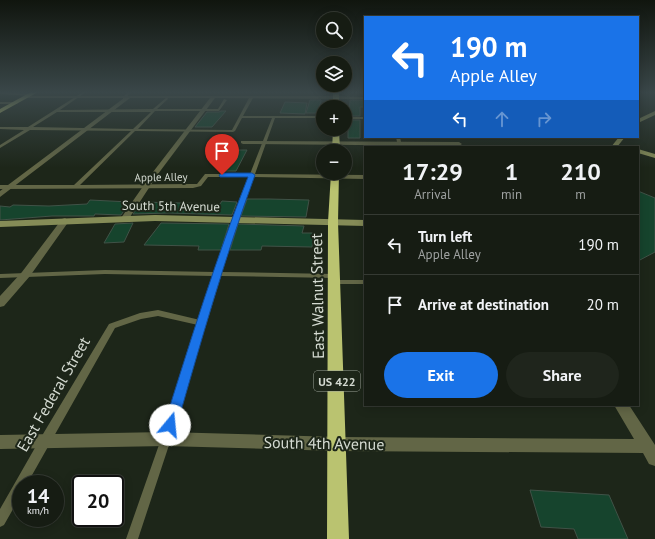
<!DOCTYPE html>
<html lang="en">
<head>
<meta charset="utf-8">
<style>
	body { margin:0; font-family:"PT Sans",sans-serif; background:#1f251c; color:#f1f3f6; height:100vh; display:flex; flex-direction:column; font-size:15px; white-space:nowrap }
	* { box-sizing:border-box; margin:0 }
	p { font-size:13px; color:#9ea1a0 }
	.icon { flex:none; width:22px; height:22px; fill:none; stroke:currentColor; stroke-width:2; stroke-linecap:round; stroke-linejoin:round }
	.map { position:relative; flex:1; overflow:hidden }
	.side { position:absolute; left:364px; top:146px; width:275px; height:260px; display:flex; flex-direction:column; background:#161c13; border-radius:0px; box-shadow:0 2px 10px #0003,0 0 0 1px #353a33 }
	.side>* { flex:none }
	.banner { position:absolute; left:364px; top:16px; width:275px; height:122px; border-radius:0px; box-shadow:0 2px 10px #0003,0 0 0 1px #353a33; background:#1a73e8; color:#fff; overflow:hidden }
	.fabs { position:absolute; left:316px; top:12px; display:grid; gap:8px }
	.fabs a { display:grid; place-items:center; width:36px; height:36px; border-radius:50%; background:#161c13; box-shadow:0 2px 10px #0003,0 0 0 1px #353a33; font-size:20px }
	.speed { position:absolute; left:12px; top:475px; display:flex; gap:8px; font-size:20px; font-weight:700; text-align:center }
	.speed>* { display:grid; place-content:center; width:52px; height:52px; border-radius:50%; background:#161c13; box-shadow:0 2px 10px #0003,0 0 0 1px #353a33; line-height:1 }
	.speed small { font-size:10px; font-weight:400 }
	.speed .limit { border:2px solid #111; border-radius:6px; background:#fff; color:#111 }
	.pin { position:absolute; display:grid; place-items:center; width:34px; height:34px; color:#fff; margin:-41px -17px; border-radius:50% 50% 50% 0; rotate:-45deg; box-shadow:0 0 4px #0007 }
	.pin .icon { rotate:45deg }
	.me { position:absolute; width:44px; margin:-22px; rotate:17deg; stroke-linejoin:round; filter:drop-shadow(0 0 3px #0008) }
	.turn { display:flex; align-items:center; gap:14px; height:84px; padding:0 20px; font-size:18px }
	.turn .icon { width:52px; height:52px; stroke-width:2.5 }
	.turn b { display:block; font-size:28px; line-height:34px }
	.lanes { display:flex; align-items:center; height:38px; padding:0 20px; background:#0003; justify-content:center; gap:20px; direction:ltr }
	.lanes .off { opacity:.35 }
	.eta { display:flex; justify-content:space-evenly; align-items:center; height:68px; text-align:center }
	.eta b { font-size:24px; font-weight:600; line-height:28px }
	.cta { display:flex; gap:8px; margin-top:auto; padding:8px 20px }
	.cta a { flex:1; height:46px; border-radius:24px; background:#1a73e8; color:#fff; font-size:16px; font-weight:600; line-height:46px; text-align:center }
	.cta a+a { background:#1f251c; color:#f1f3f6 }
	ul { padding:0; list-style:none }
	li { display:flex; align-items:center; gap:12px; height:60px; padding:0 20px; border-top:1px solid #353a33 }
	li div { flex:1 }
	li b { display:block; font-size:15px }
	li em { font-style:normal }
	.map>svg:first-child { display:block }
	.building { fill:#16442d; stroke:#405247 }
	.lines { fill:none; stroke-linecap:round; stroke-linejoin:round }
	.lane { fill:#626646; fill-rule:evenodd }
	.street { fill:#626646; fill-rule:evenodd }
	.secondary { fill:#858c57; fill-rule:evenodd }
	.highway { fill:#bac370; fill-rule:evenodd }
	.route { fill:#1a73e8; stroke:#114b97 }
	.labels { text-anchor:middle; dominant-baseline:central; stroke-width:4; stroke-linejoin:round; paint-order:stroke }
	.far-street-label { font-size:11px; fill:#d4dad1; stroke:#1d2619 }
	.shield { fill:#1d2619; stroke:#9da49a; stroke-width:1 }
	.shield-label { font-size:12px; font-weight:bold; fill:#d4dad1 }
	.street-label { font-size:13px; fill:#d4dad1; stroke:#1d2619 }
	.near-street-label { font-size:16px; fill:#d4dad1; stroke:#1d2619 }
</style>
</head>
<body>
<div class="map">
<svg width="655" height="539" viewBox="0 0 655 539">
	<rect width="100%" height="100%" fill="#1d2619"/>
	<path class="building" d="M310 100H321L318 113H306Z
		M350 100H365V107H360V116H349Z
		M285 102 307 103 305 114 280 113Z
		M221 111H226L212 127H195L207 112H219Z
		M348 120H360V138H348Z
		M233 150H247L236 171H221Z
		M638 191 655 198V252L638 261Z
		M247 199H269L309 200 306 217 241 216Z
		M90 200 130 202 121 215 95 214 94 216H52L0 220V206L10 207 13 205 49 206 87 204Z
		M222 201 237 202 232 215 169 213 133 214 141 202 220 204Z
		M133 223 124 242 104 243 115 224Z
		M161 223 229 224 221 250H198L199 246 144 245Z
		M238 224 304 226 302 233H314L312 247 262 246 261 250H230Z
		M530 490 609 495 628 539H578L574 529 541 527Z"/>
	<g class="lines">
		<path class="lane" d="M0 92 31 94 33 95 31 96 0 94Z
			M83 92H86L60 110 153 109 167 97 168 99 157 109H218L224 99 227 100 219 111H155L138 129 232 130 249 98 251 97 253 98 243 116H323V118H275L255 174 365 175V179L254 177 238 220 222 272 334 274 338 276 334 278 221 276 171 439 138 539H126L161 439 198 325 158 316 141 319 115 328 27 484H21V495L4 525 0 527V509L40 439 109 324 140 313 158 310 200 320 214 276 105 274 0 278V274L105 270 215 272 232 220 249 177H208L201 186 193 188 0 189V185H74L131 131 30 130 0 148V145L24 130 0 129V127H28ZM57 112H151L133 129 33 127ZM242 118H272L250 174H205L197 184H193L80 185 135 131 233 132 235 131Z
			M128 92H131L125 99H123V97Z
			M0 102H16L18 103 16 104H0Z
			M345 117H365V119H345Z
			M396 137H400L402 147H398Z
			M332 280H365V284H335L331 282Z"/>
		<path class="street" d="M25 96H336L365 97V99L215 98 158 174 128 220 125 221 121 218 153 172 210 98H130L0 197V191L124 98H27Z
			M241 141 459 142 462 144 459 146 243 144 241 143Z
			M65 218 69 221 30 276 4 306 0 307V296L22 272 62 219Z
			M614 405H629L655 445V466L649 464 643 453 338 451 166 446 0 449V435L166 432 338 437 634 439Z"/>
		<path class="secondary" d="M655 111V115L638 123V119Z
			M619 137H625L617 147H611Z
			M638 149 655 154V158L638 153Z
			M155 215 365 220V226L155 221 0 227V221Z"/>
		<path class="highway" d="M31 92H38L0 113V109Z
			M333 92H339V107H333Z
			M333 129H339L340 151H332Z
			M331 173H339L338 222 349 539H327L328 222Z"/>
	</g>
	<linearGradient id="sky" x2="0" y2="1"><stop stop-color="#10150e"/><stop offset="0.55" stop-color="#3a4749"/><stop offset="1" stop-color="#3a4749" stop-opacity="0"/></linearGradient>
	<rect width="655" height="168" fill="url(#sky)"/>
	<path class="route" d="M222 173H252L255 175C225 257 201 341 177 425L175 429 170 431 165 429 164 425C190 342 216 258 248 177H220L219 175Z"/>
	<g class="labels">
		<g class="far-street-label">
			<text transform="translate(161 177) rotate(-1)">Apple Alley</text>
		</g>
		<rect class="shield" x="314" y="371" width="46" height="20" rx="3"/>
		<g class="shield-label">
			<text x="337" y="381">US 422</text>
		</g>
		<g class="street-label">
			<text transform="translate(171 206) rotate(1)">South 5th Avenue</text>
		</g>
		<g class="near-street-label">
			<text transform="translate(317 296) rotate(-91)">East Walnut Street</text>
			<text transform="translate(53 394) rotate(-60)">East Federal Street</text>
			<text transform="translate(324 443) rotate(1)">South 4th Avenue</text>
		</g>
	</g>
</svg>
<div class="fabs">
<a><svg class="icon" aria-label="search" viewBox="0 0 24 24"><circle cx="10" cy="10" r="6"/><path d="M15 15l6 6"/></svg></a>
<a><svg class="icon" aria-label="layers" viewBox="0 0 24 24"><path d="M12 4l9 5-9 5-9-5zM3 14l9 5 9-5"/></svg></a>
<a>+</a>
<a>−</a>
</div>
<div class="speed"><div>14<small>km/h</small></div><div class="limit">20</div></div>
<div class="pin" style="left:222px;top:175px;background:#d93025"><svg class="icon" aria-label="arrive" viewBox="0 0 24 24"><path d="M6 21V4h12l-3 4 3 4H6"/></svg></div>
<svg class="me" style="left:170px;top:425px" viewBox="-20 -20 40 40"><circle r="19" fill="#fff"/><path d="M0-13L10 11 0 6-10 11z" fill="#1a73e8"/></svg>
<div class="banner">
<div class="turn"><svg class="icon" aria-label="left" viewBox="0 0 24 24"><path d="M17 20v-9H6M10 6l-5 5 5 5"/></svg><div><b>190 m</b>Apple Alley</div></div>
<div class="lanes"><svg class="icon" aria-label="left" viewBox="0 0 24 24"><path d="M17 20v-9H6M10 6l-5 5 5 5"/></svg><svg class="icon off" aria-label="ahead" viewBox="0 0 24 24"><path d="M12 20V5M6 11l6-6 6 6"/></svg><svg class="icon off" aria-label="right" viewBox="0 0 24 24"><path d="M7 20v-9h11M14 6l5 5-5 5"/></svg></div>
</div>
<section class="side">
<div class="eta">
<div><b>17:29</b><p>Arrival</p></div>
<div><b>1</b><p>min</p></div>
<div><b>210</b><p>m</p></div>
</div>
<ul>
<li><svg class="icon" aria-label="left" viewBox="0 0 24 24"><path d="M17 20v-9H6M10 6l-5 5 5 5"/></svg><div><b>Turn left</b><p>Apple Alley</p></div><em>190 m</em></li>
<li><svg class="icon" aria-label="arrive" viewBox="0 0 24 24"><path d="M6 21V4h12l-3 4 3 4H6"/></svg><div><b>Arrive at destination</b></div><em>20 m</em></li>
</ul>
<div class="cta"><a>Exit</a><a>Share</a></div>
</section>
</div>
</body>
</html>
